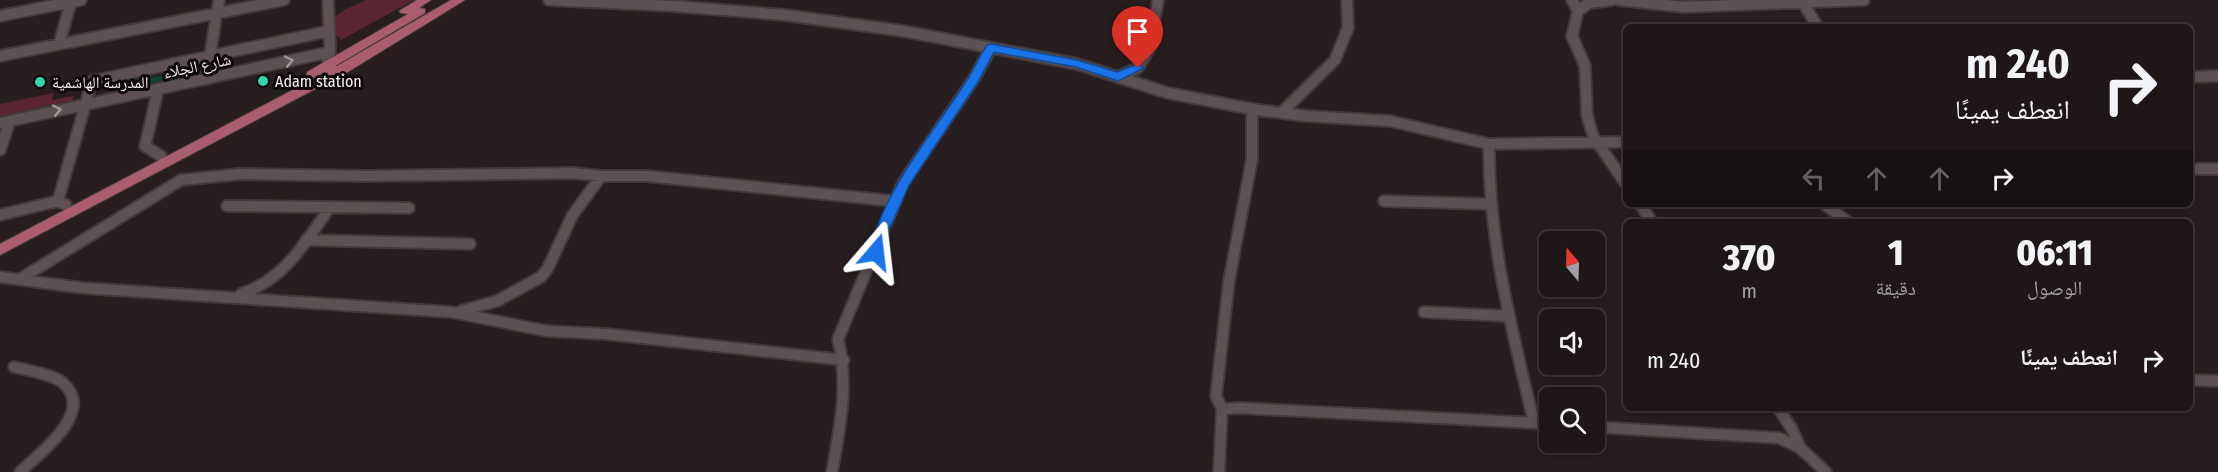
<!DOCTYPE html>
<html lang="ar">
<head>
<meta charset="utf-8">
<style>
	body { margin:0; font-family:"Fira Sans Condensed","Noto Naskh Arabic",sans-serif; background:#2c2324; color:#f1f3f6; direction:rtl; height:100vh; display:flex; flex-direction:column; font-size:22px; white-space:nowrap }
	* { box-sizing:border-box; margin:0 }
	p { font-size:20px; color:#a19fa1 }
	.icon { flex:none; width:33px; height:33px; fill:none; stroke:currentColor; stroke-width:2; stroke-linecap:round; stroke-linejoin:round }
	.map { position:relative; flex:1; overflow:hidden; direction:ltr }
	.drawer { position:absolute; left:1623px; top:219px; width:570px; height:192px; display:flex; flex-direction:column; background:#1f1617; border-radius:9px; box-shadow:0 3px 9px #0003,0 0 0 2px #3c3536; direction:rtl }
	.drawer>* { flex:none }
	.top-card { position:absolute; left:1623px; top:24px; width:570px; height:183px; border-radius:9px; box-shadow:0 3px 9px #0003,0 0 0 2px #3c3536; direction:rtl; background:#1f1617; color:#f1f3f6; overflow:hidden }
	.needle { width:39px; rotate:341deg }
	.tools { position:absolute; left:1539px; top:231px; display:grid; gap:12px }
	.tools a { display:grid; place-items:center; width:66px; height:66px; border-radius:9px; background:#1f1617; box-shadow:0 3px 9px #0003,0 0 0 2px #3c3536; font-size:30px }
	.pin { position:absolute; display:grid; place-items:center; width:51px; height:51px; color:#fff; margin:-62px -26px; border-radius:50% 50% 50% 0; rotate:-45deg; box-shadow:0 0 6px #0007 }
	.pin .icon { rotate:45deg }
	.me { position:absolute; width:66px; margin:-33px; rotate:17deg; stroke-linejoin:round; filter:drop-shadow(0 0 4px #0008) }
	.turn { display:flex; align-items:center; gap:21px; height:126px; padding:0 24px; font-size:27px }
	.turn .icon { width:78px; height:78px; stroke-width:2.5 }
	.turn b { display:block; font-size:42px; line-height:51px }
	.lanes { display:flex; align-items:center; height:57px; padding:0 24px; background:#0003; justify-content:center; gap:30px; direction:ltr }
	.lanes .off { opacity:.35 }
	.eta { display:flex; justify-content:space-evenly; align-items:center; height:102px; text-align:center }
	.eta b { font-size:36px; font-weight:800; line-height:42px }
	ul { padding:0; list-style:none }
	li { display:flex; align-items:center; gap:18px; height:78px; padding:0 24px }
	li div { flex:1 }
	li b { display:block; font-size:22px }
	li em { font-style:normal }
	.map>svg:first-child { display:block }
	.green { fill:#5a2531 }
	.building { fill:#0a4233 }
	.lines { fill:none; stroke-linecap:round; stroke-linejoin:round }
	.minor-casing { stroke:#433a3b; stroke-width:14 }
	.major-casing { stroke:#433a3b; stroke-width:2 }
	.minor { stroke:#5e5153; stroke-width:10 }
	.major { fill:#aa5d6f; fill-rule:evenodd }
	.oneway { stroke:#a29799 }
	.route { fill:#1a73e8; stroke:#114b97; stroke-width:1.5 }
	.poi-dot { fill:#33d4a8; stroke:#0e090a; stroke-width:2 }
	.labels { text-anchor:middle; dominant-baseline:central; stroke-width:6; stroke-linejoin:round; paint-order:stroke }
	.street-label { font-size:16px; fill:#f5edee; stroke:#0e090a }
	.poi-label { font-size:16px; fill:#f5edee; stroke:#0e090a; text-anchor:start }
</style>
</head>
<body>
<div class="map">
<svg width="2218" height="472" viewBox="0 0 2218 472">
	<rect width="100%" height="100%" fill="#291e1f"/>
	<path class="green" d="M366 0H414L341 40 333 31 332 19 344 10Z
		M54 93 52 100 74 96 72 103 0 117V104Z"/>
	<path class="building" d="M165 75 164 80 136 86 137 79Z"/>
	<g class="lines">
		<g class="minor-casing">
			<path id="minor" d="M549 0 673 6 785 15 903 31 1077 64 1168 93 1252 109 1305 116 1390 121 1489 144 1626 142
				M1572 0 1578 11 1572 36 1585 66 1587 115 1593 136 1626 184
				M1619 0 1684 7 1864 0
				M1801 0 1818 27
				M1578 11 1589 3 1612 0
				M0 16 81 0
				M59 44 71 2
				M0 56 284 0
				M327 59 330 49 328 0
				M1118 77 1138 68 1150 48 1158 0
				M2190 77 2218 76
				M206 79 219 0
				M158 90 145 146 161 156
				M1281 113 1335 60 1348 28 1347 0
				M0 123 330 52
				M0 150 10 121
				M2190 169H2218
				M1384 201 1490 204
				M1640 204 1652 222
				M1824 204 1848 222
				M66 205 58 201 92 81 329 31
				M227 206 409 208
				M0 215 58 201
				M306 240 470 244
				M0 277 83 288 451 312 547 331 606 334 844 360
				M20 279 181 180 240 174 366 176 573 173 601 176H646L894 201
				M241 294C285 279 305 243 330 207
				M461 311 497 301 541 277 548 268 572 216 601 176
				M1424 312 1509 316
				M14 367C26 370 55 375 63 383 96 412 40 453 20 472
				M2190 380 2218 381
				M1778 408 1792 429 1800 448 1826 472
				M1222 409 1240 408 1534 423C1512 330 1488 240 1489 144
				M1534 423 1550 425
				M1594 427 1779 438 1800 448
				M832 472C840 427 849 385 838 339L903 183 975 77 991 48
				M1219 472 1222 409 1216 396 1229 281 1252 159V109"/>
		</g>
		<g class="major-casing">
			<path id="major" d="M417 0H431L419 8 425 9V13L335 66H337L451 0H465L325 86 319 87 0 255V244L306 83 307 72 408 14 401 13 399 11ZM324 72 328 73 317 79V77Z"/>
		</g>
		<use href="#minor" class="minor"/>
		<use href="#major" class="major"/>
	</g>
	<defs><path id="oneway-chevron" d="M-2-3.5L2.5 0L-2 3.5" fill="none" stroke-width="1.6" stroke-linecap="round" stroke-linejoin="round" transform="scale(1.5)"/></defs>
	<g class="oneway">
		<use href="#oneway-chevron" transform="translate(289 61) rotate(-12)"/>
		<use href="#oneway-chevron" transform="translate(57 110) rotate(-12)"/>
	</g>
	<path class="route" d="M991 44 1077 60 1117 72 1138 64 1144 68 1118 81 1076 67 994 52 979 80 909 185 888 232 881 255H871L869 252C886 185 933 134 969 77 975 67 980 56 987 45Z"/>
	<g class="poi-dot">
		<circle cx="263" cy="81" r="6"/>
		<circle cx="40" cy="82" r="6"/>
	</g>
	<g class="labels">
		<g class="street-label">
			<text transform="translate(197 66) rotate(-12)">شارع الجلاء</text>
		</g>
		<g class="poi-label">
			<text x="275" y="81">Adam station</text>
			<text x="52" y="82">المدرسة الهاشمية</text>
		</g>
	</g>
</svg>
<div class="tools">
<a><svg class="needle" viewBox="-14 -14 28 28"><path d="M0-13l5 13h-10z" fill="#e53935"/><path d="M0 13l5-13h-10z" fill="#a19fa1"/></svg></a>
<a><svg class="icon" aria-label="sound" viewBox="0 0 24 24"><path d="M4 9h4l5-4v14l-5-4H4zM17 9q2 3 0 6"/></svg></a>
<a><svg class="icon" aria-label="search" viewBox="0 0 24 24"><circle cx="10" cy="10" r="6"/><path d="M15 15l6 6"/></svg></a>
</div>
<div class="pin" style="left:1138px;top:68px;background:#d93025"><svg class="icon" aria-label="arrive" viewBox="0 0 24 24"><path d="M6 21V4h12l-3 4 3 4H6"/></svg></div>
<svg class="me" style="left:876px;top:252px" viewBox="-20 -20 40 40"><path d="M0-17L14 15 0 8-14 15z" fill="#1a73e8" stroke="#fff" stroke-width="4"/></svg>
<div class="top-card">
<div class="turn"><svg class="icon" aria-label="right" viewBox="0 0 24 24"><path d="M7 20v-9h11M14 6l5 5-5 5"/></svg><div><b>240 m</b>انعطف يمينًا</div></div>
<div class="lanes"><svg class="icon off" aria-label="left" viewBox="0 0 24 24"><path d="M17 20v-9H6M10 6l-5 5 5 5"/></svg><svg class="icon off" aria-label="ahead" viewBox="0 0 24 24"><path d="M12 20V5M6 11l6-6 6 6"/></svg><svg class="icon off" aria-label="ahead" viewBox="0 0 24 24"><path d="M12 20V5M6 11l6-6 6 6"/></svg><svg class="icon" aria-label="right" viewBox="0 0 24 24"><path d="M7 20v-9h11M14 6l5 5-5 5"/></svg></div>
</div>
<section class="drawer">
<div class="eta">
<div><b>06:11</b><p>الوصول</p></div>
<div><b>1</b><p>دقيقة</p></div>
<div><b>370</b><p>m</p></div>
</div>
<ul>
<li><svg class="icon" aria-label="right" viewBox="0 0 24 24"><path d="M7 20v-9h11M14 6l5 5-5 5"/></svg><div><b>انعطف يمينًا</b></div><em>240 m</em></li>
</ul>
</section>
</div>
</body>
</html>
